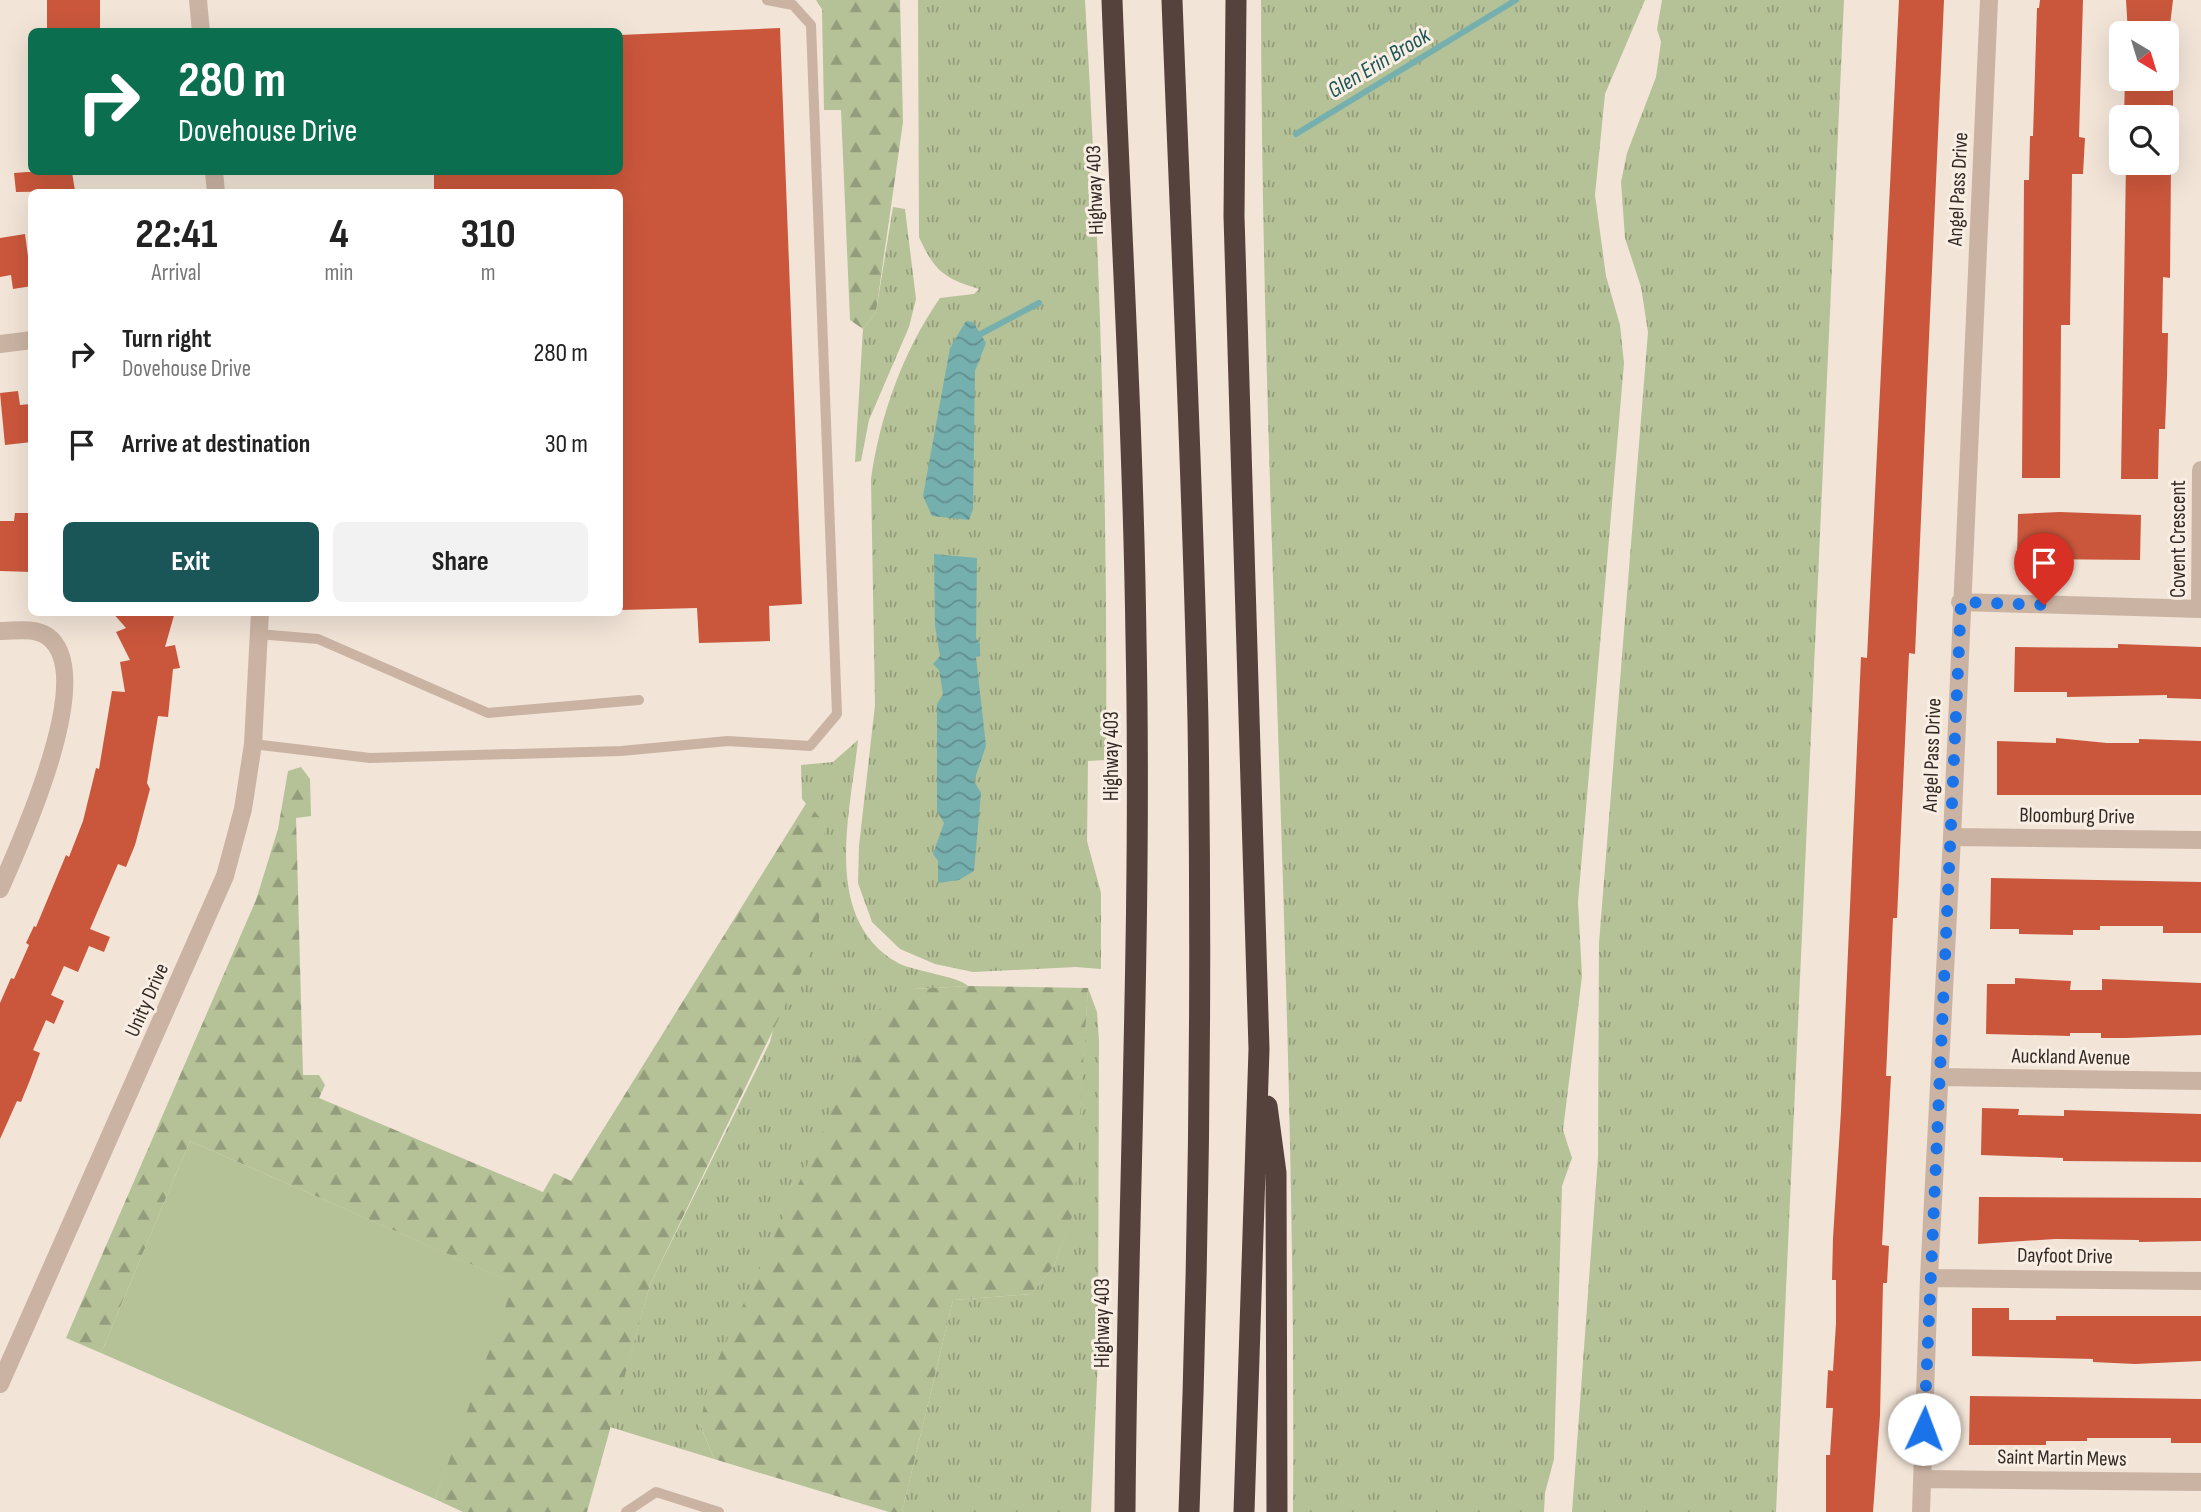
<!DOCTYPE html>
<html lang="en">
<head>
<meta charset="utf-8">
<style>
	body { margin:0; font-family:"Sofia Sans Condensed",sans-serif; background:#f2f2f2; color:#222; height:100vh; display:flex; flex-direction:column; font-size:26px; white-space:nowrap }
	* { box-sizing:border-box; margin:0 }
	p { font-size:23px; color:#767676 }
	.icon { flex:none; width:38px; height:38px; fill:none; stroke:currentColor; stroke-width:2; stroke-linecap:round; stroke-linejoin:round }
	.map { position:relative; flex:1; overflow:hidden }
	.side { position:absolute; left:28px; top:189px; width:595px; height:427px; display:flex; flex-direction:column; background:#fff; border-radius:10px; box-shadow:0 7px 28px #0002 }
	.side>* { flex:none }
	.banner { position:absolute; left:28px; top:28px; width:595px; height:147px; border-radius:10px; box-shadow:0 7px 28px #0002; background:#0b6e4f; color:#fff; overflow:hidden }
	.needle { width:46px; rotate:142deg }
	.buttons { position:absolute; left:2109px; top:21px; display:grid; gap:14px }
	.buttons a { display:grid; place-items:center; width:70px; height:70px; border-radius:10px; background:#fff; box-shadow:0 7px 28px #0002; font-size:35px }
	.pin { position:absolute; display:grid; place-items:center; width:60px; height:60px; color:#fff; margin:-72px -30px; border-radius:50% 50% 50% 0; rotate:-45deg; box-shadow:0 0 7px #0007 }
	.pin .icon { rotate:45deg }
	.me { position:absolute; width:77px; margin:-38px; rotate:2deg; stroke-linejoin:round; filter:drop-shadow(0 0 5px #0008) }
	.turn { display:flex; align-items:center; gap:24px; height:147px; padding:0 35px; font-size:32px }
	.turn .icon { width:91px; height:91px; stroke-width:2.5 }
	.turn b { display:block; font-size:49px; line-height:60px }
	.eta { display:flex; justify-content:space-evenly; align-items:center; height:119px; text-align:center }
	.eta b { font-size:42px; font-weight:700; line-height:49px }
	.action { display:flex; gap:14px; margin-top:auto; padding:14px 35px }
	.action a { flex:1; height:80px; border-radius:10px; background:#1a5657; color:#fff; font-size:28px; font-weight:700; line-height:80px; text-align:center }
	.action a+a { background:#f2f2f2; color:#222 }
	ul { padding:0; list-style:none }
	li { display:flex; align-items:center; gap:21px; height:91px; padding:0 35px }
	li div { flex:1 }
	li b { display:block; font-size:26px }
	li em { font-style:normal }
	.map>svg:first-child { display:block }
	.grass { fill:url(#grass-tufts) }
	.forest { fill:url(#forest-firs) }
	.pitch { fill:#b5c197 }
	.water { fill:url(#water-waves) }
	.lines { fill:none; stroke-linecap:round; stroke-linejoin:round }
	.stream { stroke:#75b0af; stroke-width:6 }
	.building { fill:#ca573c }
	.service { stroke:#cab3a3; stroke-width:10 }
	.minor { stroke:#cab3a3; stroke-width:18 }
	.tertiary { stroke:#cab3a3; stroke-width:18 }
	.motorway { stroke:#56423c; stroke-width:21 }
	.route { stroke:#1a73e8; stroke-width:12; stroke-dasharray:0 21.6 }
	.labels { text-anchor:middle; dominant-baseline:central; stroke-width:6; stroke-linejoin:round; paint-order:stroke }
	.street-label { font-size:21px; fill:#342925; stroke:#f9eee3 }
	.water-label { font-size:23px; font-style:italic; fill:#1a5657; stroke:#f9eee3 }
</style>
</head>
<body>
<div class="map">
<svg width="2201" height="1512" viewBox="0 0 2201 1512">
	<defs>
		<pattern id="grass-tufts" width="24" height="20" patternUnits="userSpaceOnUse" patternTransform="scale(1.75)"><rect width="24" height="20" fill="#b5c197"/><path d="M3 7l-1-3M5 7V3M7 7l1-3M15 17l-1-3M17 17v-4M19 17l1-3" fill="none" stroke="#949d7b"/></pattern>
		<pattern id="forest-firs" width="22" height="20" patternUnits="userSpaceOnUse" patternTransform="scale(1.75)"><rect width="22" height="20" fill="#b5c197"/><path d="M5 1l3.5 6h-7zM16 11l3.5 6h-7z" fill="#949d7b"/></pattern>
		<pattern id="water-waves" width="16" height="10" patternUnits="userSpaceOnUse" patternTransform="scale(1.75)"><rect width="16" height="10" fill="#75b0af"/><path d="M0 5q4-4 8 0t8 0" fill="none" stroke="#618f8e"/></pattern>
	</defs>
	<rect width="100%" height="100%" fill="#f2e4d7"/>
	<path class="grass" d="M918 0H1085C1100 253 1108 507 1106 760L1088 761 1087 841 1101 893V969L1076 967 973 972 935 964 900 949 872 922 858 883 859 846 875 705 871 479C880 416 903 351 940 298L974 294 979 289C944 278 935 272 919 237Z
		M1261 0H1645L1605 94 1595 195 1606 276 1620 325 1624 363 1578 902 1582 976 1563 1130 1572 1158 1562 1186 1554 1459 1545 1493 1544 1512H1293C1297 1008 1262 504 1261 0Z
		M1662 0H1844L1776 1512H1572L1598 1157 1599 943 1648 332 1641 287 1625 238 1621 182 1627 153 1656 77 1661 42 1657 29Z
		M893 207 905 209 916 299 909 327 869 420 861 461 855 462 863 329 876 312Z
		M858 740C851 811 820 919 898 963 916 972 958 976 968 986L914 989 700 1424 714 1459 610 1427 650 1285 770 1042 825 825 802 799 801 765 833 762Z
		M1088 988 1097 1012 1099 1041 1098 1357 1091 1512H902L953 1300 1031 1294 1054 1266 1073 1212Z"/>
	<path class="forest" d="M816 0H900L903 122 876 312 863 329 850 320 841 110H824L822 9Z
		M301 767 310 779 311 816 296 818 303 1075H319L325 1085 319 1098 543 1192 554 1173 571 1181 807 802 825 824 818 937 650 1285 587 1512H463L435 1499 511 1282 190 1141 101 1353 66 1338 256 900 278 829 288 771Z
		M968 986 1088 988 1074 1211 1054 1266 1031 1294 953 1300 902 1512H889L714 1459 700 1424 710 1377 878 1010 914 989Z"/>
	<path class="pitch" d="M190 1141 514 1283 435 1499 101 1353Z"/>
	<path class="water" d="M966 321 973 322 986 343 975 371 973 509 969 520 932 516 923 496 950 348Z
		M934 554 977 558 976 638 980 644V656L976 657 986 746 974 781 981 793 974 871 959 880 938 883V861L933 854 944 823 937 811V704L943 694 939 670 933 664 940 656 935 626Z"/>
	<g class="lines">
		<path class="stream" d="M1296 134 1516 0
			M973 338 1039 303"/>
	</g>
	<path class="building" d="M47 0H100V32H47Z
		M1899 0H1944L1915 654 1909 653 1897 918H1893L1886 1076H1891L1882 1245 1889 1246 1887 1283H1883L1880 1415 1873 1512H1826V1455H1830L1833 1408H1826L1828 1370 1833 1371 1836 1323V1280H1832L1833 1238 1841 1111 1861 657 1867 658Z
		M2040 0H2083L2079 137 2085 138 2083 174H2072L2070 325H2061L2060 478H2022L2024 180H2029L2030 136H2033L2037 8H2039Z
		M2126 0H2173L2169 33H2128Z
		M780 28 802 604 769 606 770 641 699 643 697 608 620 610V192H434V172H620V35Z
		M2125 79 2173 80V117H2124Z
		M2126 163H2171L2170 278 2163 277 2162 333H2168L2167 378 2165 429H2159L2158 479H2121Z
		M27 172H72L75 191 16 192 14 173Z
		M25 234 32 286 13 289 11 275 0 277V238Z
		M18 391 20 405 30 404 32 442 5 445 0 393Z
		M2060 512 2141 515 2140 560 2017 559 2018 514Z
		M15 513H32V572L0 571V521H14Z
		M112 612H175L165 647 175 645 180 668 173 669 168 717 158 716 147 783 150 789 135 845 126 867 118 864 90 929 110 937 104 952 89 946 78 972 64 966 51 995 64 1001 54 1024 46 1020 33 1050 40 1053 30 1080 21 1102 17 1101 0 1139V1003L11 978 14 979 29 945 26 943 34 926 36 927 66 855 69 857 83 821 96 768 99 769 112 691 125 692 120 662 130 660 116 632 126 628Z
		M2118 644 2201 647V699L2167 698V695L2067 697V692H2014L2015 647 2118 648Z
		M2056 738 2107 743H2139V739L2201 741V795H1997V741L2056 743Z
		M1991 878 2201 882V933H2163V926H2100V930H2073V935L2019 934V929H1990Z
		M2015 978 2071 981 2070 990H2102V979L2201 983V1035L2126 1038H2101V1033H2070V1036L1986 1034 1987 984H2015Z
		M1982 1108 2019 1109 2018 1115 2064 1116V1110L2201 1114V1162L2063 1161V1158L1981 1155Z
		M1979 1197 2201 1198V1241L2139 1242V1240L2055 1239 1978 1244Z
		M1972 1308H2009V1320H2056V1316H2201V1361L2135 1364 2093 1362V1359L1972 1356Z
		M1970 1396 2201 1399V1443H2171V1438H2087V1441H2046V1445H1969Z"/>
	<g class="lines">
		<path class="service" d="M258 634 318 639 488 713 639 700
			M253 744 370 758 621 751 728 741 810 746 837 714 811 25 793 5 767 0
			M626 1512 656 1492 719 1512"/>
		<path class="minor" d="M1960 602 2201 609
			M2200 609 2201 470
			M0 631C16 631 34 627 47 636 99 672 20 844 0 889
			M1952 837 2201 840
			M1940 1077 2201 1081
			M1929 1278 2201 1281
			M1923 1479 2201 1482
			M1921 1512 1929 1278 1952 837 1989 0"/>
		<path class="tertiary" d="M198 0 201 32
			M214 172 216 192
			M0 344 32 340
			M0 1384 225 876 243 809 253 744 260 612"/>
		<path class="motorway" d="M1112 0C1120 213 1133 425 1136 638 1142 929 1127 1221 1125 1512
			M1172 0C1181 240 1193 481 1198 722 1202 985 1199 1249 1189 1512
			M1236 0 1234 216 1259 1049 1244 1512
			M1267 1106 1276 1173 1277 1512"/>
	</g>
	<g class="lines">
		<path class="route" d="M1924 1429 1961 602 2044 605"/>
	</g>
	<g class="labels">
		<g class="street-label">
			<text transform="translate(1958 189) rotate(-87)">Angel Pass Drive</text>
			<text transform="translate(1095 190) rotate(-92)">Highway 403</text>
			<text transform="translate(2178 539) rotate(-90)">Covent Crescent</text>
			<text transform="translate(1932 755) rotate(-88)">Angel Pass Drive</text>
			<text transform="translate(1111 756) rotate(-90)">Highway 403</text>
			<text transform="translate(2077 816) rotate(1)">Bloomburg Drive</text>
			<text transform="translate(147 1000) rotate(-66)">Unity Drive</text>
			<text transform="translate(2071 1057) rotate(1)">Auckland Avenue</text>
			<text transform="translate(2065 1256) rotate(1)">Dayfoot Drive</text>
			<text transform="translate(1102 1323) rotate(-90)">Highway 403</text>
			<text transform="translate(2062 1458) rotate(1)">Saint Martin Mews</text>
		</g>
		<g class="water-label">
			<text transform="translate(1379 63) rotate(-31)">Glen Erin Brook</text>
		</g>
	</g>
</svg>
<div class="buttons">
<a><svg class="needle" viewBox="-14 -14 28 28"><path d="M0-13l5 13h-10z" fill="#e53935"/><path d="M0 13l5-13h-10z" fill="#767676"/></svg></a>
<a><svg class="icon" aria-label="search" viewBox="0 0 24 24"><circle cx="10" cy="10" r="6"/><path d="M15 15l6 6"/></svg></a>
</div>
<div class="pin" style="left:2044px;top:605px;background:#d93025"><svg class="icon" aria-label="arrive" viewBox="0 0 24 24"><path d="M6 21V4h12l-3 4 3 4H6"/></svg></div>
<svg class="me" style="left:1924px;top:1429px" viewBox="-20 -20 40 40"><circle r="19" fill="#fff"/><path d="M0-13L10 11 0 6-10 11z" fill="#1a73e8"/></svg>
<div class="banner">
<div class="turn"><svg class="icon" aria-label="right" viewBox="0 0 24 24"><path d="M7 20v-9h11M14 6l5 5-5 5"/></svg><div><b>280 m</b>Dovehouse Drive</div></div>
</div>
<section class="side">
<div class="eta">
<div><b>22:41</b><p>Arrival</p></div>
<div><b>4</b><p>min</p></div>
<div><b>310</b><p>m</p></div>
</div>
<ul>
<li><svg class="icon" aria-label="right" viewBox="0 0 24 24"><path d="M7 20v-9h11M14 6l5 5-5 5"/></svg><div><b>Turn right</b><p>Dovehouse Drive</p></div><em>280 m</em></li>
<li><svg class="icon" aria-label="arrive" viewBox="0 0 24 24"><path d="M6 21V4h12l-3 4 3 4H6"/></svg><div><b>Arrive at destination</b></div><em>30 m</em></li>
</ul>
<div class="action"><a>Exit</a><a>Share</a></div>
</section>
</div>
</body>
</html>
